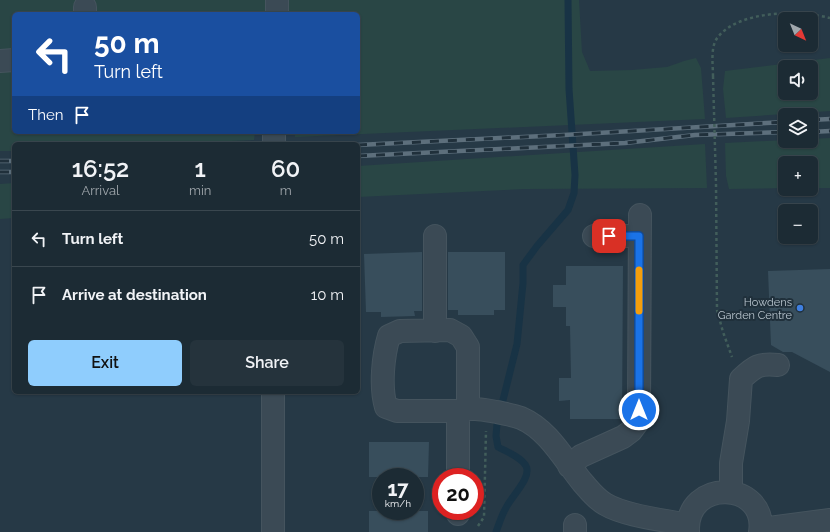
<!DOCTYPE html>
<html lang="en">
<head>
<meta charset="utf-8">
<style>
	body { margin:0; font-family:Raleway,sans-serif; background:#25333c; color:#f1f3f6; height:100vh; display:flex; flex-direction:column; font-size:15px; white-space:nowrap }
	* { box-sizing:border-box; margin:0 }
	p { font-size:13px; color:#a0a7ac }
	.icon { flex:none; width:22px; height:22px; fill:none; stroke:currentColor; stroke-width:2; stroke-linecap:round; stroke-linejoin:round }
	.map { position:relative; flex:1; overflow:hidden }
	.sheet { position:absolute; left:12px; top:142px; width:348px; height:252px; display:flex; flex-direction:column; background:#1c2b34; border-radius:6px; box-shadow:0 1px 3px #0004,0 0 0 1px #3a474f }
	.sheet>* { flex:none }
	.guide { position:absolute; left:12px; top:12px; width:348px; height:122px; border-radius:6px; box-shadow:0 1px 3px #0004,0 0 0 1px #3a474f; background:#1a4fa0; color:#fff; overflow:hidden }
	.needle { width:26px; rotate:137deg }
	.fabs { position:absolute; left:778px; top:12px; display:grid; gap:8px }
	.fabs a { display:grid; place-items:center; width:40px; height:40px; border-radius:6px; background:#1c2b34; box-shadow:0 1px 3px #0004,0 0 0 1px #3a474f; font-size:20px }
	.speed { position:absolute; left:372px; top:468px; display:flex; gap:8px; font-size:20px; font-weight:700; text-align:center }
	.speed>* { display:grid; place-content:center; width:52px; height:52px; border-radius:50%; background:#1c2b34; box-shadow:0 1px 3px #0004,0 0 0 1px #3a474f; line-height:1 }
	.speed small { font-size:10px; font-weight:400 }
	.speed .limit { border:6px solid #d22; background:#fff; color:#111 }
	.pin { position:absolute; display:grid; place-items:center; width:34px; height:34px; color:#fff; margin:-17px; border-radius:8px; box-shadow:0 2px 6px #0006 }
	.me { position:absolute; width:44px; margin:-22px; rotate:0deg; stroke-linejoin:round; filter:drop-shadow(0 0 3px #0008) }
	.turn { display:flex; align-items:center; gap:14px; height:84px; padding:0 16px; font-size:18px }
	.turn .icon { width:52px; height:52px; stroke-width:2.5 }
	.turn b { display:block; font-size:28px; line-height:34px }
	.then { display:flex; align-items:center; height:38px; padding:0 16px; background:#0003; gap:8px; font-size:15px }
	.eta { display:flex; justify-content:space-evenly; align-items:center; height:68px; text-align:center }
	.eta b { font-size:24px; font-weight:600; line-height:28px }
	.button { display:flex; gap:8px; margin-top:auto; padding:8px 16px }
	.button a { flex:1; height:46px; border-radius:6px; background:#8fcdfd; color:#111; font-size:16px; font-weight:600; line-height:46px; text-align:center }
	.button a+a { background:#25333c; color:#f1f3f6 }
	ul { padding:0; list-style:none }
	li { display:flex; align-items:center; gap:12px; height:56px; padding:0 16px; border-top:1px solid #3a474f }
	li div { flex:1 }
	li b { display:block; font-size:15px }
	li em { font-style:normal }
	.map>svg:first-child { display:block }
	.green { fill:#294645; fill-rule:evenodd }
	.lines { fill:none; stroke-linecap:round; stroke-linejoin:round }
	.stream { stroke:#183345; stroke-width:7 }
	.building { fill:#384e5c }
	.minor-casing { stroke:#45545e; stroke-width:24 }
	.path { stroke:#425e5b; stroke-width:2.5; stroke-dasharray:3 3; stroke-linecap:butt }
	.minor { stroke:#3b4a55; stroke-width:22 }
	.rail-casing { stroke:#5d6f7c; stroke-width:4.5 }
	.rail { stroke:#20303b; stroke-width:3; stroke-dasharray:9; stroke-linecap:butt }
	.path-bridge { stroke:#425e5b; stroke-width:2.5; stroke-dasharray:3 3; stroke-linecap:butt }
	.route-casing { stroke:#114b97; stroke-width:10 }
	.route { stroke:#1a73e8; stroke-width:7 }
	.slow { stroke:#f59e0b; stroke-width:7 }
	.shop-dot { fill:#3f7fe0; stroke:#20303b; stroke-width:1.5 }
	.labels { text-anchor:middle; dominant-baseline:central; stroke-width:4; stroke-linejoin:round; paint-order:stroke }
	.poi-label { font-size:11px; fill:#b9c5ce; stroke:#20303b; text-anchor:end }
</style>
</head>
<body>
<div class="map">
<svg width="830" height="532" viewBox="0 0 830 532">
	<rect width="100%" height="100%" fill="#263946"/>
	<path class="green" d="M0 0H579L582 52 590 71 632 70 667 67 684 61 696 58 701 68 705 119 295 137V132H358V14H14V132H255L254 140 165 144H14V151H0Z
		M830 58V111L726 118 723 89 725 71ZM785 67H811V93H785Z
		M830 138V188H811V163H785V188L729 189 726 176 725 143 785 140 811 141V139Z
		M705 144 707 188 524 189 358 197V166Z
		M14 183V218L0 219V184Z"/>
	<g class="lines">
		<path class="stream" d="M496 532C499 524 502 514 507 506 512 496 532 477 526 466 521 457 507 452 498 447L496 436 497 424 517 344 523 283V265L537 246 568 210 574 193 575 175 569 89 568 0"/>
	</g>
	<path class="building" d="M422 252V311H414L415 316 381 317V312H366L364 254Z
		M448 252H505V310H494V315H458V310H448Z
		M566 266H623L622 419H570V400L559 401V378H571L570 326H566V307H553V285H566Z
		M830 269V372L792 352H783L771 345 768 271Z
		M369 442H429L428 477H369Z
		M369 511H428V532H369Z"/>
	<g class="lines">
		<g class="minor-casing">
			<path id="minor" d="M85 14V7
				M277 14V0
				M0 61 14 60
				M274 144V132
				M435 236V331
				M594 236H639
				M273 392V532
				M468 408V347L461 336 450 330 400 331 389 336C383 356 380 387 386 407L397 411H458C471 407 484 410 497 412 505 414 513 415 521 418 549 430 564 460 583 483 590 491 596 499 605 504 625 516 665 520 688 525
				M569 466 581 456 623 437 631 431 637 423 639 411 640 215
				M458 477V411
				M731 492V463L738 421 741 379C755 366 759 363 778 365
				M458 514V511
				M761 529 830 520
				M575 532V525
				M688 532C685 477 768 481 760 532"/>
		</g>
		<path class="path" d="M713 76C713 65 710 46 718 37 739 10 800 10 830 18
			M716 184 717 310 723 332 732 357
			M478 526 484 517 486 431"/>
		<use href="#minor" class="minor"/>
		<g class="rail-casing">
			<path id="rail" d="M811 120 830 119
				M811 132 830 131
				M358 145 564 135 785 122
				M358 156 625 143 695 135 785 132
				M0 161H14
				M0 172H14"/>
		</g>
		<use href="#rail" class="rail"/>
		<path class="path-bridge" d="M713 76 716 184"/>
	</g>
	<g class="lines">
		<g class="route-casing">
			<path id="route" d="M609 236H639V410"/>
		</g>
		<use href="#route" class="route"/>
		<path class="slow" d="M639 311V270"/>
	</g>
	<circle class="shop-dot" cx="800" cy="308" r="4"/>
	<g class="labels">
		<g class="poi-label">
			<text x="792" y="302">Howdens<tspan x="792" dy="13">Garden Centre</tspan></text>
		</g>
	</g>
</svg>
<div class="fabs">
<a><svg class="needle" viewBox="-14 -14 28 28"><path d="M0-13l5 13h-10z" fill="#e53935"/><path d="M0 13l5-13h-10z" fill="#a0a7ac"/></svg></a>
<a><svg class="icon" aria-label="sound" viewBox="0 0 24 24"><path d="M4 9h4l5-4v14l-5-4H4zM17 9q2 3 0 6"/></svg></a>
<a><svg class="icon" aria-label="layers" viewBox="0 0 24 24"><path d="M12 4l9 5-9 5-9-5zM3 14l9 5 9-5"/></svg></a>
<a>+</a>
<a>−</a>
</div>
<div class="speed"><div>17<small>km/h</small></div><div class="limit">20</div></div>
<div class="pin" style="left:609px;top:236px;background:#d93025"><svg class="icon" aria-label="arrive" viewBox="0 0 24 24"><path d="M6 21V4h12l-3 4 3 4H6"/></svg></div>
<svg class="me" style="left:639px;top:410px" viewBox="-20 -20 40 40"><circle r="17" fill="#1a73e8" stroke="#fff" stroke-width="3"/><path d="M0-11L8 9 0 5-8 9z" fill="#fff"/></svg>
<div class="guide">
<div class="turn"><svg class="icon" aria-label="left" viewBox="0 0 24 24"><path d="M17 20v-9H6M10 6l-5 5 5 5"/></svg><div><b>50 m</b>Turn left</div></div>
<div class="then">Then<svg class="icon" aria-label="arrive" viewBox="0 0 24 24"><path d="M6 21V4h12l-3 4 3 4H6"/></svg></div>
</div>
<section class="sheet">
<div class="eta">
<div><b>16:52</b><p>Arrival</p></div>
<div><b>1</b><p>min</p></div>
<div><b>60</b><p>m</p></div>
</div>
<ul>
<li><svg class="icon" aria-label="left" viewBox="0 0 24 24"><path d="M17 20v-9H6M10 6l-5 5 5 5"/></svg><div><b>Turn left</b></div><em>50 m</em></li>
<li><svg class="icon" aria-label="arrive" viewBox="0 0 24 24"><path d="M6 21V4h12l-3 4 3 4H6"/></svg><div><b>Arrive at destination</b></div><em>10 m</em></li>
</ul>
<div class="button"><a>Exit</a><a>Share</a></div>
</section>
</div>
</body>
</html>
